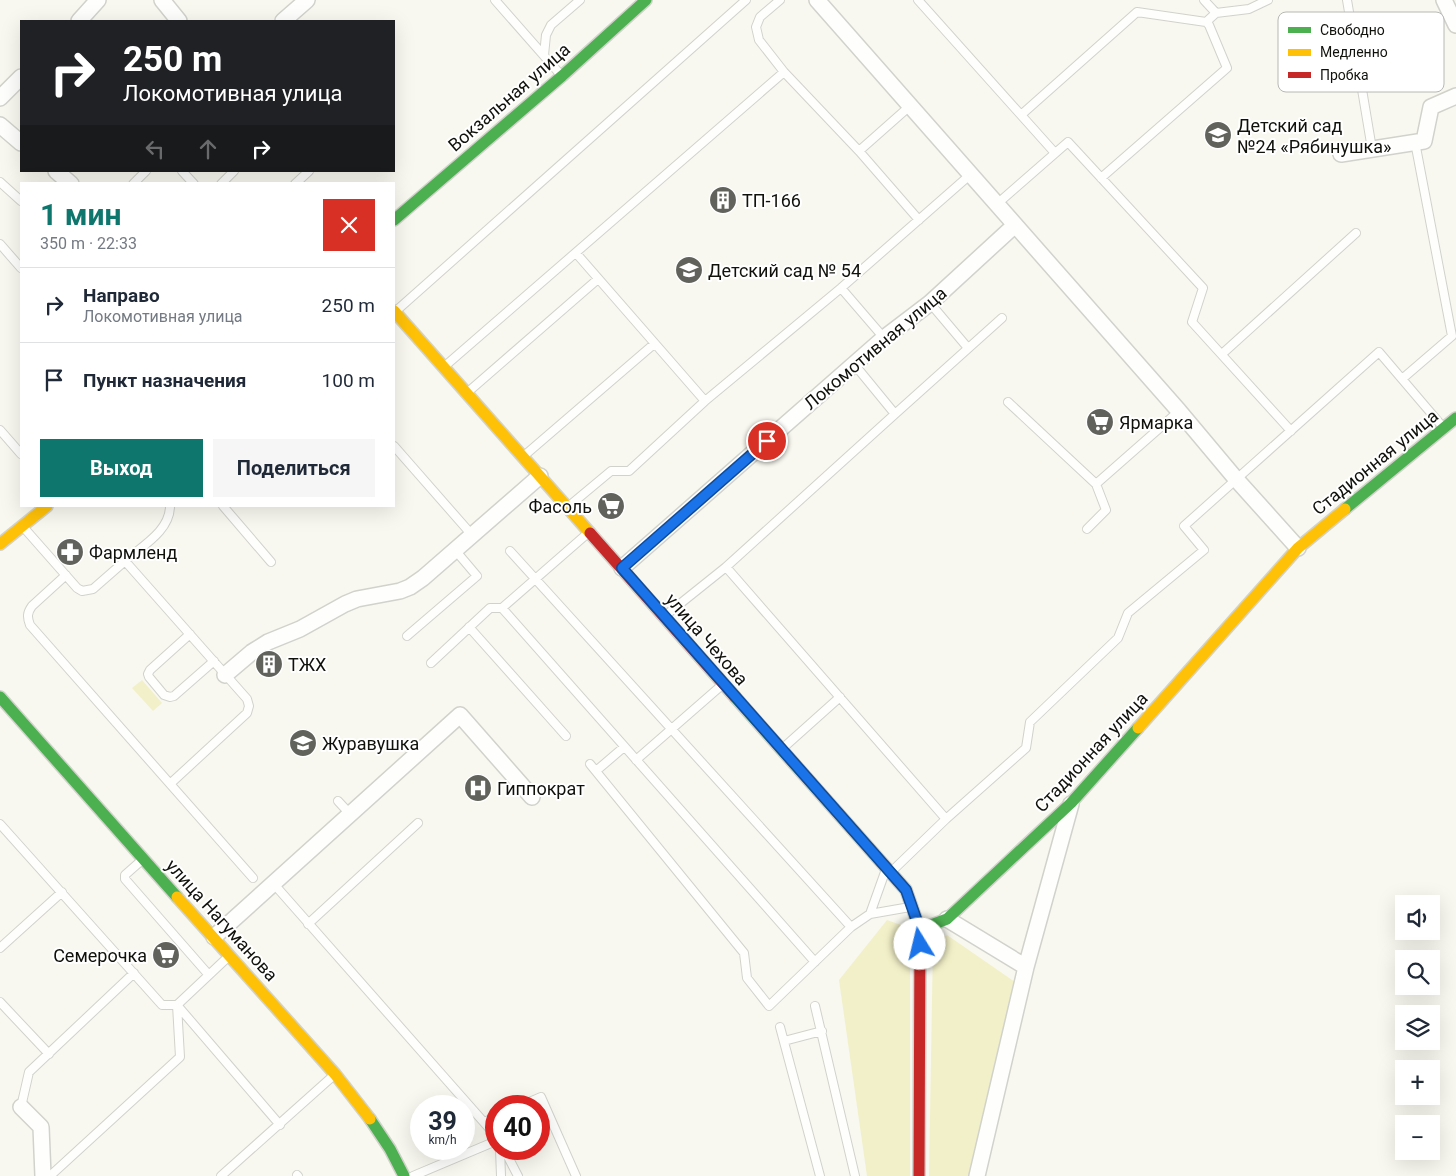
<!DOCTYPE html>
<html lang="ru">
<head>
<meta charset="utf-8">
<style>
	body { margin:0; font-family:Roboto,sans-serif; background:#f6f6f7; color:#1f2937; height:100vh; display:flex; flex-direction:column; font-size:19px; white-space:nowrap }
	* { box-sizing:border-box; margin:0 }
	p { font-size:16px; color:#747a83 }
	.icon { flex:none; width:28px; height:28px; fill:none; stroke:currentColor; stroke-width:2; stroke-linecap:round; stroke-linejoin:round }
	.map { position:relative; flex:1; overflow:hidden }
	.side { position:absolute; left:20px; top:182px; width:375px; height:325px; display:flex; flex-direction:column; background:#fff; border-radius:0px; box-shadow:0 5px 20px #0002 }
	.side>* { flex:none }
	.guide { position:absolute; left:20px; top:20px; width:375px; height:152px; border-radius:0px; box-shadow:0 5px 20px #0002; background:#202124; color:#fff; overflow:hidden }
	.tools { position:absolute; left:1395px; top:895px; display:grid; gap:10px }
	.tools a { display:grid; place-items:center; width:45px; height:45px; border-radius:0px; background:#fff; box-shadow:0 5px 20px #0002; font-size:25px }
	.speed { position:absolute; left:410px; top:1095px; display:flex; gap:10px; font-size:25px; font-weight:700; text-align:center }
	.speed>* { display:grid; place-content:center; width:65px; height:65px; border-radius:50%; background:#fff; box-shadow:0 5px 20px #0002; line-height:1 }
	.speed small { font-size:12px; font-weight:400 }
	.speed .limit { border:8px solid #d22; background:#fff; color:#111 }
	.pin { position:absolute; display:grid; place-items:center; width:42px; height:42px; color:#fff; margin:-21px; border:2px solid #fff; border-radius:50%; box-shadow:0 1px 5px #0007 }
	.me { position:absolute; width:55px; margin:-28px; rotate:351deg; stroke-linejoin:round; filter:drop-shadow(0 0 4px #0008) }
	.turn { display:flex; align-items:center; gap:18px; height:105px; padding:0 20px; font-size:22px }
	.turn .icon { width:65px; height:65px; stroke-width:2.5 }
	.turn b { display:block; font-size:35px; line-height:42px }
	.lanes { display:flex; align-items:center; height:48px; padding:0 20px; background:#0003; justify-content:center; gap:25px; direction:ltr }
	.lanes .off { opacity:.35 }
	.round { display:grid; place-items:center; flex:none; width:52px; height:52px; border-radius:0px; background:#f6f6f7 }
	.head { display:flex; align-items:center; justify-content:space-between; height:85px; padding:0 20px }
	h1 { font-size:30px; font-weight:700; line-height:38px; color:#0f766e }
	.primary-button { display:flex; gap:10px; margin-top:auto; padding:10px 20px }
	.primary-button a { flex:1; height:58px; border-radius:0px; background:#0f766e; color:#fff; font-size:20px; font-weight:700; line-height:58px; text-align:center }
	.primary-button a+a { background:#f6f6f7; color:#1f2937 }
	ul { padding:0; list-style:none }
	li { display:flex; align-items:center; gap:15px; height:75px; padding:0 20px; border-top:1px solid #e0e1e3 }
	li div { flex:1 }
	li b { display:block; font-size:19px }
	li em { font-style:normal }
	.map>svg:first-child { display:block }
	.green { fill:#f2f0c8 }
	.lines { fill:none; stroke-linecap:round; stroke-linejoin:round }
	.lane-casing { stroke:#d2d2cc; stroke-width:10 }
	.street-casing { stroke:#d2d2cc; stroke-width:18 }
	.fast-casing { stroke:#d2d2cc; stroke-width:14 }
	.slow-casing { stroke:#d2d2cc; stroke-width:14 }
	.jam-casing { stroke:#d2d2cc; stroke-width:14 }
	.lane { stroke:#fefefd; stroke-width:8 }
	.street { stroke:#fefefd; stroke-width:15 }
	.fast { stroke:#4caf50; stroke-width:11 }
	.slow { stroke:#ffc107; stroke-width:11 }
	.jam { stroke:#c62828; stroke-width:11 }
	.route-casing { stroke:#114b97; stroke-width:12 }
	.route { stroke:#1a73e8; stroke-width:9 }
	.labels { text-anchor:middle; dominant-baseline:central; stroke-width:4; stroke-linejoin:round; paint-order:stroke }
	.street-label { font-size:18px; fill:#11110c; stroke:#fff }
	.poi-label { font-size:18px; fill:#11110c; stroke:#fff; text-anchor:start }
	.key { fill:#fff; stroke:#b8b8b6; stroke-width:1 }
	.key-label { font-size:14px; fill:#11110c }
</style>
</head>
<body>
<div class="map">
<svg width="1456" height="1176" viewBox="0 0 1456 1176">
	<rect width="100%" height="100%" fill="#f8f8f0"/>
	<path class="green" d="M142 680 162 703 153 711 132 688Z
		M887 920 901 925 910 949V1176H867L839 980Z
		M947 935 1015 982 971 1176H929L933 942Z"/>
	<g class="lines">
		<g class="lane-casing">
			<path id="lane" d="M495 0 560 74
				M780 0 760 17 756 27 759 40 784 72 859 151 919 220
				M918 0 1021 115
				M1347 0 1372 149
				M1216 13 1249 9 1268 0
				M544 55 546 35 551 25 580 0
				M859 151 911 105
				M1055 153 1021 115 1137 12 1206 22 1216 13 1204 0
				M182 171 194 184
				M1101 178 1227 68 1209 25 1206 22
				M0 182 21 201
				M133 184 146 171
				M221 184 234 171
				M295 184 309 171
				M997 204 1068 142 1203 288 1192 322 1291 431
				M0 244 21 268
				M576 253 705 401
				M841 288 884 338
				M930 303 968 348
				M396 311 746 0
				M1222 354 1356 233
				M445 366 784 72
				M1402 379 1452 336 1415 142
				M468 392 598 279
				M1008 402 1096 484 1179 411
				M895 414 1002 318
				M0 430 21 454
				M394 446 472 535
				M525 455 654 344
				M223 506 271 562
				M569 506 611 471H629L705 401 841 288 971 174
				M25 529 77 588 82 591 93 589 125 561 247 699 249 706 247 713 171 783
				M1087 529 1106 510 1096 484
				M510 551 851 927
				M125 561C142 546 170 531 170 506
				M726 567 895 414 854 364
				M66 575 32 606C27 613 27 617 30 625L253 878
				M502 608 815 962
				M666 615 726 567 946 819 892 871
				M469 627 566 736
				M190 634 150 670 148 674 149 677 164 695 170 697 174 696 214 661
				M407 636 477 576 455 550
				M431 663 490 608H502L588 533
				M783 748 840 697
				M636 760 722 685
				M590 764 744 953 747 978 769 1006 851 927 870 914 885 872
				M596 771 624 747
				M338 801 350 814
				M946 819 1026 748 1030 722 1118 638 1128 613 1204 550 1184 526 1379 352 1442 426
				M0 824 162 1005H177L180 1057 50 1176
				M142 860 125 875V879L208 974
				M273 883 496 1136
				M870 914 910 907
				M308 924 418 823
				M0 948 62 892
				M228 957 177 1005 280 1125
				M0 1002 49 1054
				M815 1006 855 1176
				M780 1027 820 1176
				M784 1041 822 1031
				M520 1106 541 1097 576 1176
				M21 1107 29 1072 134 973
				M484 1122 496 1117
				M500 1149 501 1176
				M504 1149 518 1176
				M297 1175 298 1176
				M221 1176 333 1076
				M413 1176 496 1141"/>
		</g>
		<g class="street-casing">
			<path id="street" d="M162 0 179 21
				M817 0 1179 411 1236 479 1298 548
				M1444 0 1456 25
				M79 21 98 0
				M283 21 307 0
				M0 98 21 77
				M0 125 21 143
				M1341 154 1424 141 1431 107 1456 96
				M56 171 71 184
				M622 568 884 338 930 303 1015 225
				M225 675 252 652 268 642 300 629 345 604 357 599 400 591 410 587 423 578 540 476
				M947 919 1026 967
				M214 937 460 715 532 797
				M21 1107 41 1127 43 1176
				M977 1176 1026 967 1071 804"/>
		</g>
		<g class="fast-casing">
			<path id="fast" d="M394 220 562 76 646 0
				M1345 509 1456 418
				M0 697 177 897
				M735 697 906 890 920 930
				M921 929 947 919 1071 803 1138 728
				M370 1119 390 1149 404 1176"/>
		</g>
		<g class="slow-casing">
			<path id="slow" d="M394 311 590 533
				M0 544 47 506
				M1138 728 1298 548 1345 509
				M177 897 335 1074 370 1119"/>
		</g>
		<g class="jam-casing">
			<path id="jam" d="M590 533 735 697
				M919 1176 920 930 921 929"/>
		</g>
		<use href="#lane" class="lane"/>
		<use href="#street" class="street"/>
		<use href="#fast" class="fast"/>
		<use href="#slow" class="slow"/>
		<use href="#jam" class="jam"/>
	</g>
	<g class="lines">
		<g class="route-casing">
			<path id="route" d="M767 441 622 568 906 890 920 930V944"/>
		</g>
		<use href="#route" class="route"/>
	</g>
	<defs>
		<g id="school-disc" transform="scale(1.4375)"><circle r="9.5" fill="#62625c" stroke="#fff"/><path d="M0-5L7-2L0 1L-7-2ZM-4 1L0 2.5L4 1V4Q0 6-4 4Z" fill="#fff"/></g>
		<g id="building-disc" transform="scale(1.4375)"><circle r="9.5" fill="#62625c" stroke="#fff"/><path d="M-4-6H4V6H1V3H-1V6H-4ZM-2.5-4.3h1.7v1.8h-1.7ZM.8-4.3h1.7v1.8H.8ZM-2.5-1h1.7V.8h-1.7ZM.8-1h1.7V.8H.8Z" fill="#fff"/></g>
		<g id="supermarket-disc" transform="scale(1.4375)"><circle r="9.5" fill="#62625c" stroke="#fff"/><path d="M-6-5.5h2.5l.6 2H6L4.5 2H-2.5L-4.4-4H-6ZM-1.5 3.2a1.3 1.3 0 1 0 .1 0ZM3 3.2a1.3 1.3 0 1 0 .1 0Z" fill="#fff"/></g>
		<g id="pharmacy-disc" transform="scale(1.4375)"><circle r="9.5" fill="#62625c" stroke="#fff"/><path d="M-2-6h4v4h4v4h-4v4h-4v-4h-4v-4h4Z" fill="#fff"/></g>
		<g id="hospital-disc" transform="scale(1.4375)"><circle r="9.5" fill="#62625c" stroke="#fff"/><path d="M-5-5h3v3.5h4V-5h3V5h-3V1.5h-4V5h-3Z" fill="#fff"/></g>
	</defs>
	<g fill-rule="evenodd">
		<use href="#school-disc" x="1218" y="135"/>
		<use href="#building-disc" x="723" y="200"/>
		<use href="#school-disc" x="689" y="270"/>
		<use href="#supermarket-disc" x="1100" y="422"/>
		<use href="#supermarket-disc" x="611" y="506"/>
		<use href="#pharmacy-disc" x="70" y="552"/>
		<use href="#building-disc" x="269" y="664"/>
		<use href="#school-disc" x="303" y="743"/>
		<use href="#hospital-disc" x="478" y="788"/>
		<use href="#supermarket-disc" x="166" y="955"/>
	</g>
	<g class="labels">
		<g class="street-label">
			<text transform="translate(509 97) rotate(-41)">Вокзальная улица</text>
			<text transform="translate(875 348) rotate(-40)">Локомотивная улица</text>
			<text transform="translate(1375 462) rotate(-39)">Стадионная улица</text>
			<text transform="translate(707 639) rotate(49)">улица Чехова</text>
			<text transform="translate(1091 752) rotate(-47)">Стадионная улица</text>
			<text transform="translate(222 920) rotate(48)">улица Нагуманова</text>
		</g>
		<g class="poi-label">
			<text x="1237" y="125">Детский сад<tspan x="1237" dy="21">№24 «Рябинушка»</tspan></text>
			<text x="742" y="200">ТП-166</text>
			<text x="708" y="270">Детский сад № 54</text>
			<text x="1119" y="422">Ярмарка</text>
			<text x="592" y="506" text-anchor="end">Фасоль</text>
			<text x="89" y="552">Фармленд</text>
			<text x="288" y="664">ТЖХ</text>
			<text x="322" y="743">Журавушка</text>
			<text x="497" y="788">Гиппократ</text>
			<text x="147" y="955" text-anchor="end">Семерочка</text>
		</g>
	</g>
	<rect x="1278" y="12" width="166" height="80" rx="8" class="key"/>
	<rect x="1288" y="27" width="23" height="6" fill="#4caf50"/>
	<rect x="1288" y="49" width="23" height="7" fill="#ffc107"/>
	<rect x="1288" y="72" width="23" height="6" fill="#c62828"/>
	<g class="key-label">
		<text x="1320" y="35">Свободно</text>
		<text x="1320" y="57">Медленно</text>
		<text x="1320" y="80">Пробка</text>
	</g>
</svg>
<div class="tools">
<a><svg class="icon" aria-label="sound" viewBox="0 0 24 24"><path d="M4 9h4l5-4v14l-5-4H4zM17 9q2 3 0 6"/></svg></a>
<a><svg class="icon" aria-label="search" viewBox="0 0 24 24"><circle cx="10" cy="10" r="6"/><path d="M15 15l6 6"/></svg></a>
<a><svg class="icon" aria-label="layers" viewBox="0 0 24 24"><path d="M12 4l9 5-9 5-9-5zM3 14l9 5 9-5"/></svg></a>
<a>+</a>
<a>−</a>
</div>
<div class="speed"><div>39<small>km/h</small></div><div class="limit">40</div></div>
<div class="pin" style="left:767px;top:441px;background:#d93025"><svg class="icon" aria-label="arrive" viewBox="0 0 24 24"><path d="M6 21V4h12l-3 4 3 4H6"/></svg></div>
<svg class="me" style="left:920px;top:944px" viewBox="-20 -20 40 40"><circle r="19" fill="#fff"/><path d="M0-13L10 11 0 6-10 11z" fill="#1a73e8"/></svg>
<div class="guide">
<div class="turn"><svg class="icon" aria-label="right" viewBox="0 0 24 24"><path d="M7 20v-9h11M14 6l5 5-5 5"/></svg><div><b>250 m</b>Локомотивная улица</div></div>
<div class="lanes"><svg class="icon off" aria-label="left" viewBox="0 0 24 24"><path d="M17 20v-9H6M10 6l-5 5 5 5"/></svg><svg class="icon off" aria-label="ahead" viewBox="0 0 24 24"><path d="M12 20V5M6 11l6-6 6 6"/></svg><svg class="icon" aria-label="right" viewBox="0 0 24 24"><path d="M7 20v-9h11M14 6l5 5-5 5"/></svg></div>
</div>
<section class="side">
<div class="head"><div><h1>1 мин</h1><p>350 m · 22:33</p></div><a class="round" style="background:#d93025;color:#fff"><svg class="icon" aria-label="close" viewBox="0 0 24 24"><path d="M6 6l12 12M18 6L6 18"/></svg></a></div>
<ul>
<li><svg class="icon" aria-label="right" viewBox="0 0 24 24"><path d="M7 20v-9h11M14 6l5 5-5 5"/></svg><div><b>Направо</b><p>Локомотивная улица</p></div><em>250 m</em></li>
<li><svg class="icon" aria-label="arrive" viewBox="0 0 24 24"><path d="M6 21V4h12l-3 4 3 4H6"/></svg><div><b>Пункт назначения</b></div><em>100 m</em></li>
</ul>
<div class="primary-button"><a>Выход</a><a>Поделиться</a></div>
</section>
</div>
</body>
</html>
